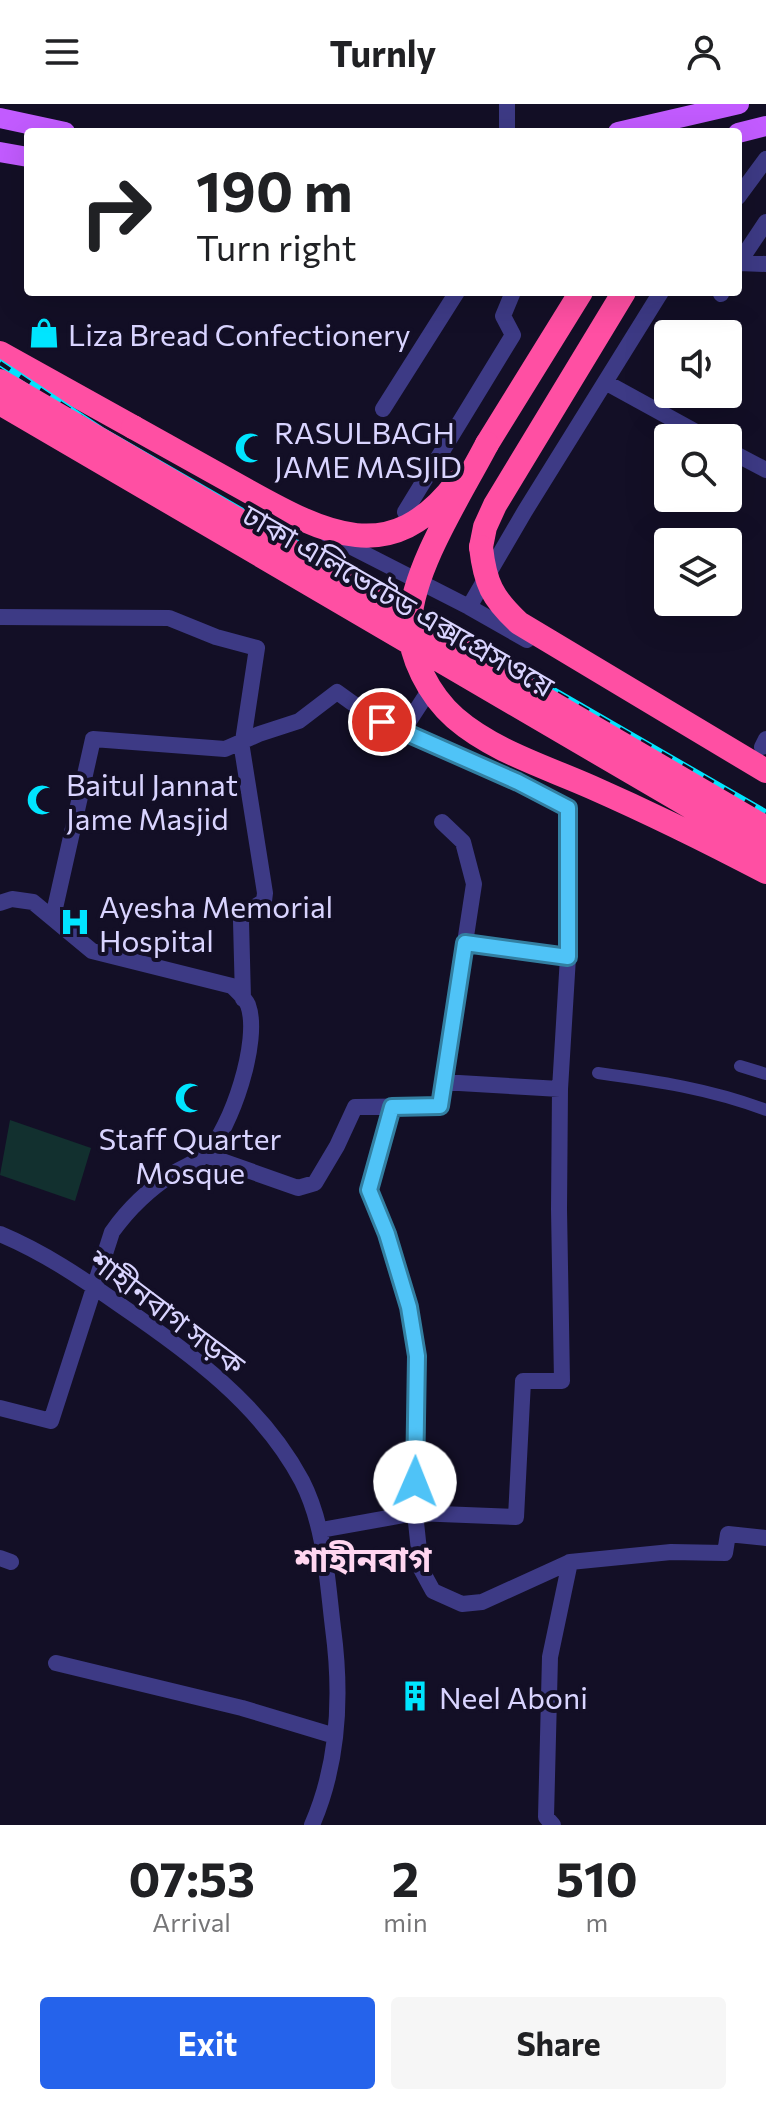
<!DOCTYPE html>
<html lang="en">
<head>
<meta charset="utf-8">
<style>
	body { margin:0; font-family:Commissioner,"Noto Sans Bengali",sans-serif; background:#f6f6f6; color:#202124; height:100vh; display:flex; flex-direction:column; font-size:30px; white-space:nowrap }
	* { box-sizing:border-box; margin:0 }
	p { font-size:26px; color:#757577 }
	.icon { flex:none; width:44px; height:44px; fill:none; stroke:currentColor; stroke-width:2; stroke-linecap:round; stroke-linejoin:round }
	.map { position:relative; height:1721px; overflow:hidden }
	.panel { display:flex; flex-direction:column; background:#fff; flex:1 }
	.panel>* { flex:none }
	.hud { position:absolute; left:24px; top:24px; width:718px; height:168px; border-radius:8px; box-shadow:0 8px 32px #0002; background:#fff; color:#202124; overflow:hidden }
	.fabs { position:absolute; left:654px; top:216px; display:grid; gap:16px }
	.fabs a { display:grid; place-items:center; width:88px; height:88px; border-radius:8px; background:#fff; box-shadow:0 8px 32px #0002; font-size:40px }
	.pin { position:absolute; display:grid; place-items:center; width:68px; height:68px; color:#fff; margin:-34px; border:4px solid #fff; border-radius:50%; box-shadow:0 2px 8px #0007 }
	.me { position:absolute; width:88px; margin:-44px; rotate:1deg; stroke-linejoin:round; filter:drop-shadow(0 0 6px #0008) }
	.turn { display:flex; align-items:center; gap:28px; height:168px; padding:0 40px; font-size:36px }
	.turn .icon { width:104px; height:104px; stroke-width:2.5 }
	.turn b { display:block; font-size:56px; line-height:68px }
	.eta { display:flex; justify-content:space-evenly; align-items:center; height:136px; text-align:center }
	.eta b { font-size:48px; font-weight:700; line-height:56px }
	.button { display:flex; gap:16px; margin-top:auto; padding:16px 40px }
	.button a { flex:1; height:92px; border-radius:8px; background:#2563eb; color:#fff; font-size:32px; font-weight:700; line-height:92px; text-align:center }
	.button a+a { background:#f6f6f6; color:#202124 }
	header { display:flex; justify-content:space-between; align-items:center; height:104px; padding:0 40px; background:#fff; font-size:36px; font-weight:700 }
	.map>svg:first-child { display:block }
	.green { fill:#12302f }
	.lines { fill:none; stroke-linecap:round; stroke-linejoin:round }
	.pedestrian { stroke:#3d3a85; stroke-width:12 }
	.minor { stroke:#3d3a85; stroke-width:16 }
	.primary { stroke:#c25bff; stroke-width:20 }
	.motorway { stroke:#ff4fa3; stroke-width:24 }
	.tram { stroke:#00e5ff; stroke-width:2 }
	.rail-casing { stroke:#00e5ff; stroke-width:7 }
	.rail { stroke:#130f26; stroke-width:4; stroke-dasharray:12; stroke-linecap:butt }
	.motorway-bridge { stroke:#ff4fa3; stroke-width:24 }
	.route-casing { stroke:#337fa1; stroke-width:20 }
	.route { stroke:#4fc3f7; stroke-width:14 }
	.labels { text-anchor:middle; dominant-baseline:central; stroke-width:8; stroke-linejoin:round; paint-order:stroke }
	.poi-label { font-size:30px; fill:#d9d4ff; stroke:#130f26; text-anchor:start }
	.street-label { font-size:30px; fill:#d9d4ff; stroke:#130f26 }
	.quarter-label { font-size:34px; font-weight:bold; fill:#ffd6f0; stroke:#130f26 }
</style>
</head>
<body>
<header><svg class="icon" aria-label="menu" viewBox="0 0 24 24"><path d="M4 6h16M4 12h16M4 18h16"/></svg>Turnly<svg class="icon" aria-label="person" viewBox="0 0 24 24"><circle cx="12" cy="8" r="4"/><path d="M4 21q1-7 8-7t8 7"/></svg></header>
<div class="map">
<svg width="766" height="1721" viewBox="0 0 766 1721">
	<rect width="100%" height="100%" fill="#130f26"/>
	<path class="green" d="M10 1016 91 1044 75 1097 0 1071Z"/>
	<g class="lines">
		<path class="pedestrian" d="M740 962 766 970
			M598 969C656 977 711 985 766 1006"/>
		<path class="minor" d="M507 0V28
			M738 93 766 55
			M738 159 766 160
			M738 160 766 118
			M721 190 722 188
			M605 278 707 334
			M383 305 457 188
			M728 346 766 366
			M405 408 513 231 503 212 513 188
			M328 431 469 503 527 536
			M469 503 525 407 661 188
			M0 513 169 514 216 533 257 544 243 637
			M402 628 430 585
			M241 638 265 789 264 797C254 805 246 804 241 817L243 895
			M762 643 766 635
			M0 799 12 795 33 798 92 847 232 882C237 887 245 894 248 901 261 936 231 1025 206 1050 198 1058 183 1063 174 1069 149 1085 129 1104 112 1128L51 1317 0 1304
			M53 813 93 635 225 645 259 630 299 617 337 588C389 628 453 650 513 676 532 684 549 695 568 704V853L560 985 559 1105 562 1277H523L516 1413 415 1409 321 1426
			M465 839 568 853
			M442 978 560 985
			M392 1003 369 1086 387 1130 409 1203 417 1252 415 1409 421 1465 433 1487 462 1500 482 1498 570 1458
			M205 1051 298 1084 315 1079 337 1042 355 1003 440 1002 474 780 463 738 442 718
			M0 1130C43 1148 82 1174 120 1201 189 1248 262 1301 302 1377 325 1422 327 1475 333 1524 342 1591 339 1659 312 1721
			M0 1454 11 1458
			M56 1559 242 1604 335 1632
			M553 1721 546 1713 550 1553 570 1458 671 1448 725 1449 728 1430 766 1434"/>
		<path class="primary" d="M0 14 65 28
			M618 28 739 0
			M738 29 766 22
			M0 48 28 53"/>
		<path class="motorway" d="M0 249 133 323
			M487 340 581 188
			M481 443 485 423 495 401 624 188"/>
		<path class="tram" d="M0 275 94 337 766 725"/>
		<g class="rail-casing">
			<path id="rail" d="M0 259 101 326 766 709"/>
		</g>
		<use href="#rail" class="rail"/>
		<path class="motorway-bridge" d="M0 277 766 724
			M0 299 766 747
			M133 323C171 344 208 365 246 386 325 430 391 465 457 378
			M487 340C461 390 413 463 410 518 408 552 430 592 455 614 493 647 546 663 591 683 650 709 709 738 766 768
			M481 443C485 479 492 494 519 519L766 667"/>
	</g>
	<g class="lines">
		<g class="route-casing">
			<path id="route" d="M382 618 518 678 568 704V853L465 839 440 1002 392 1003 369 1086 387 1130 409 1203 417 1252 415 1378"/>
		</g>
		<use href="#route" class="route"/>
	</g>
	<defs>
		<g id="shop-bare" transform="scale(2.4)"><path d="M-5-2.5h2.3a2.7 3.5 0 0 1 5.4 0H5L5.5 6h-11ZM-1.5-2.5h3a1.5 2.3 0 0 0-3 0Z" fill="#00e5ff" stroke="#130f26" stroke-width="2.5" paint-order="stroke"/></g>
		<g id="mosque-bare" transform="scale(2.4)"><path d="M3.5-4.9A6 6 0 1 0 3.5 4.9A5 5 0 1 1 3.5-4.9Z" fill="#00e5ff" stroke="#130f26" stroke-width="2.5" paint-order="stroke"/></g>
		<g id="hospital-bare" transform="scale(2.4)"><path d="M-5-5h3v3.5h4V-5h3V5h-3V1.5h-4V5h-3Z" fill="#00e5ff" stroke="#130f26" stroke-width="2.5" paint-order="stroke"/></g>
		<g id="building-bare" transform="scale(2.4)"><path d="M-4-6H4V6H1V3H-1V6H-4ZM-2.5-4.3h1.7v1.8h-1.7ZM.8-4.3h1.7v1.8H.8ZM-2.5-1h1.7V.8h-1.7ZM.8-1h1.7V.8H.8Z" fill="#00e5ff" stroke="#130f26" stroke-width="2.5" paint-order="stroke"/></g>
	</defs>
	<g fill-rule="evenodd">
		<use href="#shop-bare" x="44" y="229"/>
		<use href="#mosque-bare" x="250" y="344"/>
		<use href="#mosque-bare" x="42" y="696"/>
		<use href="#hospital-bare" x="75" y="818"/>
		<use href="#mosque-bare" x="190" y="994"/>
		<use href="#building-bare" x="415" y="1592"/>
	</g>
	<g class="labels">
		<g class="poi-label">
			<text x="68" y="229">Liza Bread Confectionery</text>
			<text x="274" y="327">RASULBAGH<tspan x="274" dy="34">JAME MASJID</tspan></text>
			<text x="66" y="679">Baitul Jannat<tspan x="66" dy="34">Jame Masjid</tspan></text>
			<text x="99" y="801">Ayesha Memorial<tspan x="99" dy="34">Hospital</tspan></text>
			<text x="190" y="1033" text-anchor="middle">Staff Quarter<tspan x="190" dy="34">Mosque</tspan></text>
			<text x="439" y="1592">Neel Aboni</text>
		</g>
		<g class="street-label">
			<text transform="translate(399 495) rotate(30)">ঢাকা এলিভেটেড এক্সপ্রেসওয়ে</text>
			<text transform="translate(168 1207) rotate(37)">শাহীনবাগ সড়ক</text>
		</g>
		<g class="quarter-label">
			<text x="363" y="1454">শাহীনবাগ</text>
		</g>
	</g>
</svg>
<div class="fabs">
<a><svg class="icon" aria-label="sound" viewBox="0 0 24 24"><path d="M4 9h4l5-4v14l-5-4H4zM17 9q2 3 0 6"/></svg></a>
<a><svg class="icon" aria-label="search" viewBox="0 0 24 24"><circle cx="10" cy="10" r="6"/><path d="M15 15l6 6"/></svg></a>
<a><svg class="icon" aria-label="layers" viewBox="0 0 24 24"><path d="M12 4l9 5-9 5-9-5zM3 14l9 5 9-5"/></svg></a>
</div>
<div class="pin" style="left:382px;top:618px;background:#d93025"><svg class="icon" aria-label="arrive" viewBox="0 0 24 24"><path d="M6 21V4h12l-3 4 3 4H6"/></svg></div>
<svg class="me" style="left:415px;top:1378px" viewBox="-20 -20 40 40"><circle r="19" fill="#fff"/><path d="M0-13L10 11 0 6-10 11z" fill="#4fc3f7"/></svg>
<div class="hud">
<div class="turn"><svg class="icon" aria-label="right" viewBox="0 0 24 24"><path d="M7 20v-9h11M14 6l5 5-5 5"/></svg><div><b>190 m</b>Turn right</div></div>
</div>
</div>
<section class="panel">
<div class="eta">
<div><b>07:53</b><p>Arrival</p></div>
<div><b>2</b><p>min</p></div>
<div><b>510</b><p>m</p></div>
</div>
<div class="button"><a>Exit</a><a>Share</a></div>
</section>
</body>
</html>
